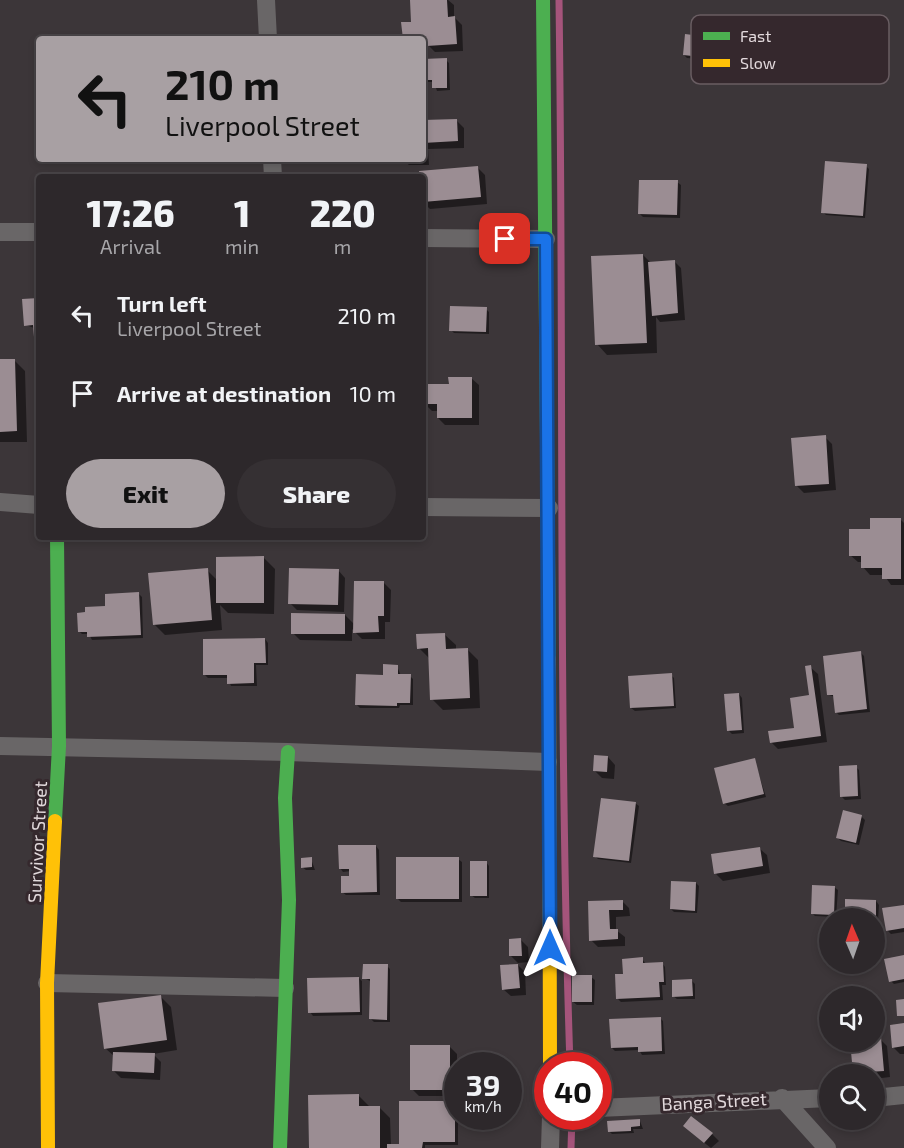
<!DOCTYPE html>
<html lang="en">
<head>
<meta charset="utf-8">
<style>
	body { margin:0; font-family:"Exo 2",sans-serif; background:#353033; color:#f1f3f6; height:100vh; display:flex; flex-direction:column; font-size:22px; white-space:nowrap }
	* { box-sizing:border-box; margin:0 }
	p { font-size:20px; color:#a7a6a9 }
	.icon { flex:none; width:33px; height:33px; fill:none; stroke:currentColor; stroke-width:2; stroke-linecap:round; stroke-linejoin:round }
	.map { position:relative; flex:1; overflow:hidden }
	.panel { position:absolute; left:36px; top:174px; width:390px; height:366px; display:flex; flex-direction:column; background:#2d282b; border-radius:6px; box-shadow:0 3px 9px #0003,0 0 0 2px #484447 }
	.panel>* { flex:none }
	.hud { position:absolute; left:36px; top:36px; width:390px; height:126px; border-radius:6px; box-shadow:0 3px 9px #0003,0 0 0 2px #484447; background:#a8a0a3; color:#111; overflow:hidden }
	.needle { width:39px; rotate:358deg }
	.controls { position:absolute; left:819px; top:908px; display:grid; gap:12px }
	.controls a { display:grid; place-items:center; width:66px; height:66px; border-radius:50%; background:#2d282b; box-shadow:0 3px 9px #0003,0 0 0 2px #484447; font-size:30px }
	.speed { position:absolute; left:444px; top:1052px; display:flex; gap:12px; font-size:30px; font-weight:700; text-align:center }
	.speed>* { display:grid; place-content:center; width:78px; height:78px; border-radius:50%; background:#2d282b; box-shadow:0 3px 9px #0003,0 0 0 2px #484447; line-height:1 }
	.speed small { font-size:15px; font-weight:400 }
	.speed .limit { border:9px solid #d22; background:#fff; color:#111 }
	.pin { position:absolute; display:grid; place-items:center; width:51px; height:51px; color:#fff; margin:-26px; border-radius:12px; box-shadow:0 3px 9px #0006 }
	.me { position:absolute; width:66px; margin:-33px; rotate:0deg; stroke-linejoin:round; filter:drop-shadow(0 0 4px #0008) }
	.turn { display:flex; align-items:center; gap:21px; height:126px; padding:0 30px; font-size:27px }
	.turn .icon { width:78px; height:78px; stroke-width:2.5 }
	.turn b { display:block; font-size:42px; line-height:51px }
	.eta { display:flex; justify-content:space-evenly; align-items:center; height:102px; text-align:center }
	.eta b { font-size:36px; font-weight:800; line-height:42px }
	.cta { display:flex; gap:12px; margin-top:auto; padding:12px 30px }
	.cta a { flex:1; height:69px; border-radius:36px; background:#a8a0a3; color:#111; font-size:24px; font-weight:800; line-height:69px; text-align:center }
	.cta a+a { background:#353033; color:#f1f3f6 }
	ul { padding:0; list-style:none }
	li { display:flex; align-items:center; gap:18px; height:78px; padding:0 30px }
	li div { flex:1 }
	li b { display:block; font-size:22px }
	li em { font-style:normal }
	.map>svg:first-child { display:block }
	.shadow { fill:#0007 }
	.lines { fill:none; stroke-linecap:round; stroke-linejoin:round }
	.stream { stroke:#a5547b; stroke-width:7 }
	.building { fill:#9b8d93 }
	.street { stroke:#696667; stroke-width:18 }
	.fast { stroke:#4caf50; stroke-width:14 }
	.slow { stroke:#ffc107; stroke-width:14 }
	.route-casing { stroke:#114b97; stroke-width:15 }
	.route { stroke:#1a73e8; stroke-width:10 }
	.labels { text-anchor:middle; dominant-baseline:central; stroke-width:6; stroke-linejoin:round; paint-order:stroke }
	.street-label { font-size:18px; fill:#e2d9dc; stroke:#35282d }
	.key { fill:#35282d; stroke:#695d62; stroke-width:1.5 }
	.key-label { font-size:16px; fill:#e2d9dc }
</style>
</head>
<body>
<div class="map">
<svg width="904" height="1148" viewBox="0 0 904 1148">
	<rect width="100%" height="100%" fill="#3c3639"/>
	<path class="shadow" d="M411 0H448L454 5V17L462 25 463 51 435 52 428 45 423 46V39H404L413 23Z
		M720 27 723 30 722 39 734 43 732 62 687 58 684 55 702 37Z
		M423 60H446L449 63 450 90 437 91 434 82H423Z
		M423 115 429 121H457L464 128V148L428 149 429 165H409L402 159H423Z
		M866 166 869 169 865 218 826 215 823 212Z
		M478 168 485 175 487 204 430 209 423 202 421 177Z
		M677 182 681 185 680 218 643 217 640 214Z
		M643 255 651 263 674 261 681 268 685 320 660 322 656 317 657 353 607 355 597 344Z
		M39 299V351L36 348 34 328 26 325Z
		M486 309 489 312V334L454 333 451 330Z
		M14 360 25 371 27 442H0V361Z
		M471 378 479 385V425H445L438 418V411H432L425 404 450 385Z
		M825 437 832 444 836 490 804 493 797 486Z
		M900 519 904 523V585H891L884 575H870L863 567V562H858L850 555 872 530Z
		M264 558 275 569 274 614 228 613 220 605 222 630 165 635 154 624 207 570 217 580Z
		M338 570 345 578 344 612 297 610 290 603Z
		M384 583 391 590 390 622H385V639H362L352 629V641L300 640 293 633 345 615 355 625Z
		M139 594 142 597 143 638 92 640 89 634H82L79 631 107 607Z
		M445 635 456 645V650L467 649 478 660 480 708 443 710 432 699 430 659 419 648Z
		M265 639 268 643V665H256L257 686H231L228 678H208L205 675Z
		M861 653 864 656 870 712 839 715 836 712 835 697 829 695Z
		M397 666 401 676H410L413 679V705H400L399 708H360L357 705Z
		M810 667 818 674 827 742 778 749 771 742 796 729 810 696Z
		M671 675 674 678 676 708 635 711 631 708Z
		M739 694 742 698 744 733 732 734 729 731Z
		M608 757 615 765 614 779 602 778 595 771Z
		M754 759 766 797 728 806 724 803Z
		M856 767 859 770 861 799 845 800 842 797Z
		M635 803 639 806 631 863 598 859 595 856Z
		M862 817 865 820 859 845 841 841 838 838Z
		M376 846 379 850 380 895H346L342 892 351 877V871L343 872 340 868Z
		M759 848 767 855 770 873 723 881 716 874Z
		M311 859 315 870H306L302 867Z
		M458 859 462 862V902H401L398 899Z
		M486 862 489 866V898H475L471 895Z
		M696 883 699 886 697 913 674 912 671 909Z
		M834 887 838 890 836 917 815 916 812 913Z
		M622 901 629 908 630 916 616 917V930L625 937V946L598 947 591 940 589 903Z
		M876 901 879 905 878 920 847 916Z
		M904 906V932L891 934 888 931Z
		M521 940 528 947 529 962 518 963 511 956Z
		M904 957V982L894 984 891 981Z
		M642 959 646 964 662 963 665 967 666 985H662L663 1000 621 1002 618 999 624 975Z
		M518 965 525 972 526 995 511 996 503 989Z
		M387 966 390 969V1022H374L371 1019 372 982 364 978Z
		M591 977 595 980 594 1005H577L573 1002Z
		M359 978 362 981V1015L313 1016 310 1012Z
		M692 981 695 984V999H677L673 996Z
		M160 996 171 1007 177 1050 153 1054 161 1062 160 1080 121 1078 114 1071 115 1057 105 1048Z
		M660 1018 663 1021 665 1054 642 1055 639 1050 615 1051 612 1048Z
		M904 1025V1054H900L893 1047Z
		M880 1039 887 1046 890 1077 874 1079V1074H855L874 1041Z
		M449 1046 457 1054V1096H419L412 1089Z
		M358 1095 369 1106 379 1107 390 1118 391 1145H400L455 1102 458 1105V1145H425V1148H310Z
		M640 1121 643 1129H633L634 1133 612 1134 609 1131Z
		M692 1133 712 1134 719 1141 711 1148Z"/>
	<g class="lines">
		<path class="stream" d="M559 0C564 355 558 710 570 1065
			M571 1148 572 1116"/>
	</g>
	<path class="building" d="M410 0H447L448 17 455 16 457 44 427 46 426 39H403L401 22H411Z
		M702 24 721 25 720 37 732 38 730 60 683 55 685 34 701 36Z
		M447 58V88H432V80H423V59Z
		M457 119 458 141 423 143V120Z
		M825 161 867 164 863 216 821 213Z
		M478 166 481 197 423 202V177H420L419 171Z
		M639 180H678L677 215 638 214Z
		M643 254 647 343 595 345 591 256Z
		M675 260 678 313 652 316 648 262Z
		M39 298V348L35 349 33 325 24 326 22 299Z
		M450 306 487 307 486 332 449 331Z
		M0 359H15L17 431 0 432Z
		M448 377H472V418H437V404H423V384H449Z
		M826 435 829 484 795 486 791 438Z
		M870 518H901V579H882V568H861V556H849V529H870Z
		M264 556V603H216V557Z
		M208 568 212 620 153 625 148 573Z
		M289 568 339 569 338 605 288 604Z
		M354 581H384V616H378L379 632 353 633Z
		M139 592 141 635 87 637V632H78L77 613 85 612V607L105 606V594Z
		M291 613 345 614V634H291Z
		M445 633 446 649 468 648 470 698 430 700 428 648 417 649 416 634Z
		M265 638 266 663H254V683L227 684V675H203V639Z
		M861 651 867 709 835 713 833 695H827L823 656Z
		M383 664 398 665V674H411L410 703H397V706L355 705 356 674 383 675Z
		M811 665 821 736 770 743 768 731 794 728 790 698 809 695 805 666Z
		M672 673 674 706 630 708 628 676Z
		M739 693 742 730 727 731 724 694Z
		M594 755 608 756 607 772 593 771Z
		M755 758 764 794 723 804 714 768Z
		M857 765 858 796 840 797 839 766Z
		M601 798 636 802 629 861 593 857Z
		M843 810 862 815 856 843 836 838Z
		M338 845H376L377 892 341 893V876H349V869H339Z
		M760 847 763 866 714 874 711 854Z
		M312 857V867L301 868V858Z
		M396 857H459V899H396Z
		M470 861H487V896H470Z
		M671 881 696 882 695 911 670 909Z
		M812 885 835 886 834 915 811 914Z
		M845 899 876 900V917H845Z
		M623 900V910H609L610 929H618V939L589 941 588 901Z
		M904 905V928L886 931 882 908Z
		M521 938 522 956H509V939Z
		M904 955V979L889 982 884 959Z
		M643 957V963L663 962 664 982H659L660 997 616 999 615 974H623L622 959Z
		M363 964H388L387 1020 369 1019 370 979H362Z
		M518 964 520 988 502 990 500 965Z
		M572 975H592V1002H572Z
		M359 977 360 1012 308 1013 307 978Z
		M692 979 693 996 672 997V980Z
		M848 986H860L861 996H848Z
		M161 995 167 1040 104 1049 98 1003Z
		M904 999V1016H897L896 1000Z
		M661 1017 662 1051 638 1052V1047L611 1048 609 1019Z
		M904 1023V1046L892 1048 890 1025Z
		M881 1037 884 1071 853 1073 850 1041H874V1038Z
		M410 1045H450V1090H410Z
		M113 1052 155 1053 154 1073 112 1071Z
		M359 1094V1106H380V1148H309L308 1095Z
		M399 1101H455V1142H423L422 1148H387V1144H399Z
		M691 1116 713 1133 704 1143 683 1126Z
		M640 1119V1126L631 1127V1131L608 1132 607 1121Z"/>
	<g class="lines">
		<path class="street" d="M266 0 268 39
			M272 159 273 177
			M0 232H39
			M423 238 546 239
			M0 502 39 505
			M423 507 549 508
			M0 746 288 752 548 762
			M47 983 285 988
			M782 1098 827 1148
			M874 1098 904 1095
			M598 1108 830 1098
			M550 1148 551 1116"/>
		<path class="fast" d="M543 0 549 659
			M55 821 59 746 57 537
			M280 1148 289 900 285 798 288 752"/>
		<path class="slow" d="M549 659 550 1065
			M48 1148 47 983 55 821"/>
	</g>
	<g class="lines">
		<g class="route-casing">
			<path id="route" d="M505 239H546L550 948"/>
		</g>
		<use href="#route" class="route"/>
	</g>
	<g class="labels">
		<g class="street-label">
			<text transform="translate(37 842) rotate(-87)">Survivor Street</text>
			<text transform="translate(714 1101) rotate(-3)">Banga Street</text>
		</g>
	</g>
	<rect x="691" y="15" width="198" height="69" rx="9" class="key"/>
	<rect x="703" y="32" width="27" height="8" fill="#4caf50"/>
	<rect x="703" y="59" width="27" height="8" fill="#ffc107"/>
	<g class="key-label">
		<text x="740" y="42">Fast</text>
		<text x="740" y="69">Slow</text>
	</g>
</svg>
<div class="controls">
<a><svg class="needle" viewBox="-14 -14 28 28"><path d="M0-13l5 13h-10z" fill="#e53935"/><path d="M0 13l5-13h-10z" fill="#a7a6a9"/></svg></a>
<a><svg class="icon" aria-label="sound" viewBox="0 0 24 24"><path d="M4 9h4l5-4v14l-5-4H4zM17 9q2 3 0 6"/></svg></a>
<a><svg class="icon" aria-label="search" viewBox="0 0 24 24"><circle cx="10" cy="10" r="6"/><path d="M15 15l6 6"/></svg></a>
</div>
<div class="speed"><div>39<small>km/h</small></div><div class="limit">40</div></div>
<div class="pin" style="left:505px;top:239px;background:#d93025"><svg class="icon" aria-label="arrive" viewBox="0 0 24 24"><path d="M6 21V4h12l-3 4 3 4H6"/></svg></div>
<svg class="me" style="left:550px;top:948px" viewBox="-20 -20 40 40"><path d="M0-17L14 15 0 8-14 15z" fill="#1a73e8" stroke="#fff" stroke-width="4"/></svg>
<div class="hud">
<div class="turn"><svg class="icon" aria-label="left" viewBox="0 0 24 24"><path d="M17 20v-9H6M10 6l-5 5 5 5"/></svg><div><b>210 m</b>Liverpool Street</div></div>
</div>
<section class="panel">
<div class="eta">
<div><b>17:26</b><p>Arrival</p></div>
<div><b>1</b><p>min</p></div>
<div><b>220</b><p>m</p></div>
</div>
<ul>
<li><svg class="icon" aria-label="left" viewBox="0 0 24 24"><path d="M17 20v-9H6M10 6l-5 5 5 5"/></svg><div><b>Turn left</b><p>Liverpool Street</p></div><em>210 m</em></li>
<li><svg class="icon" aria-label="arrive" viewBox="0 0 24 24"><path d="M6 21V4h12l-3 4 3 4H6"/></svg><div><b>Arrive at destination</b></div><em>10 m</em></li>
</ul>
<div class="cta"><a>Exit</a><a>Share</a></div>
</section>
</div>
</body>
</html>
